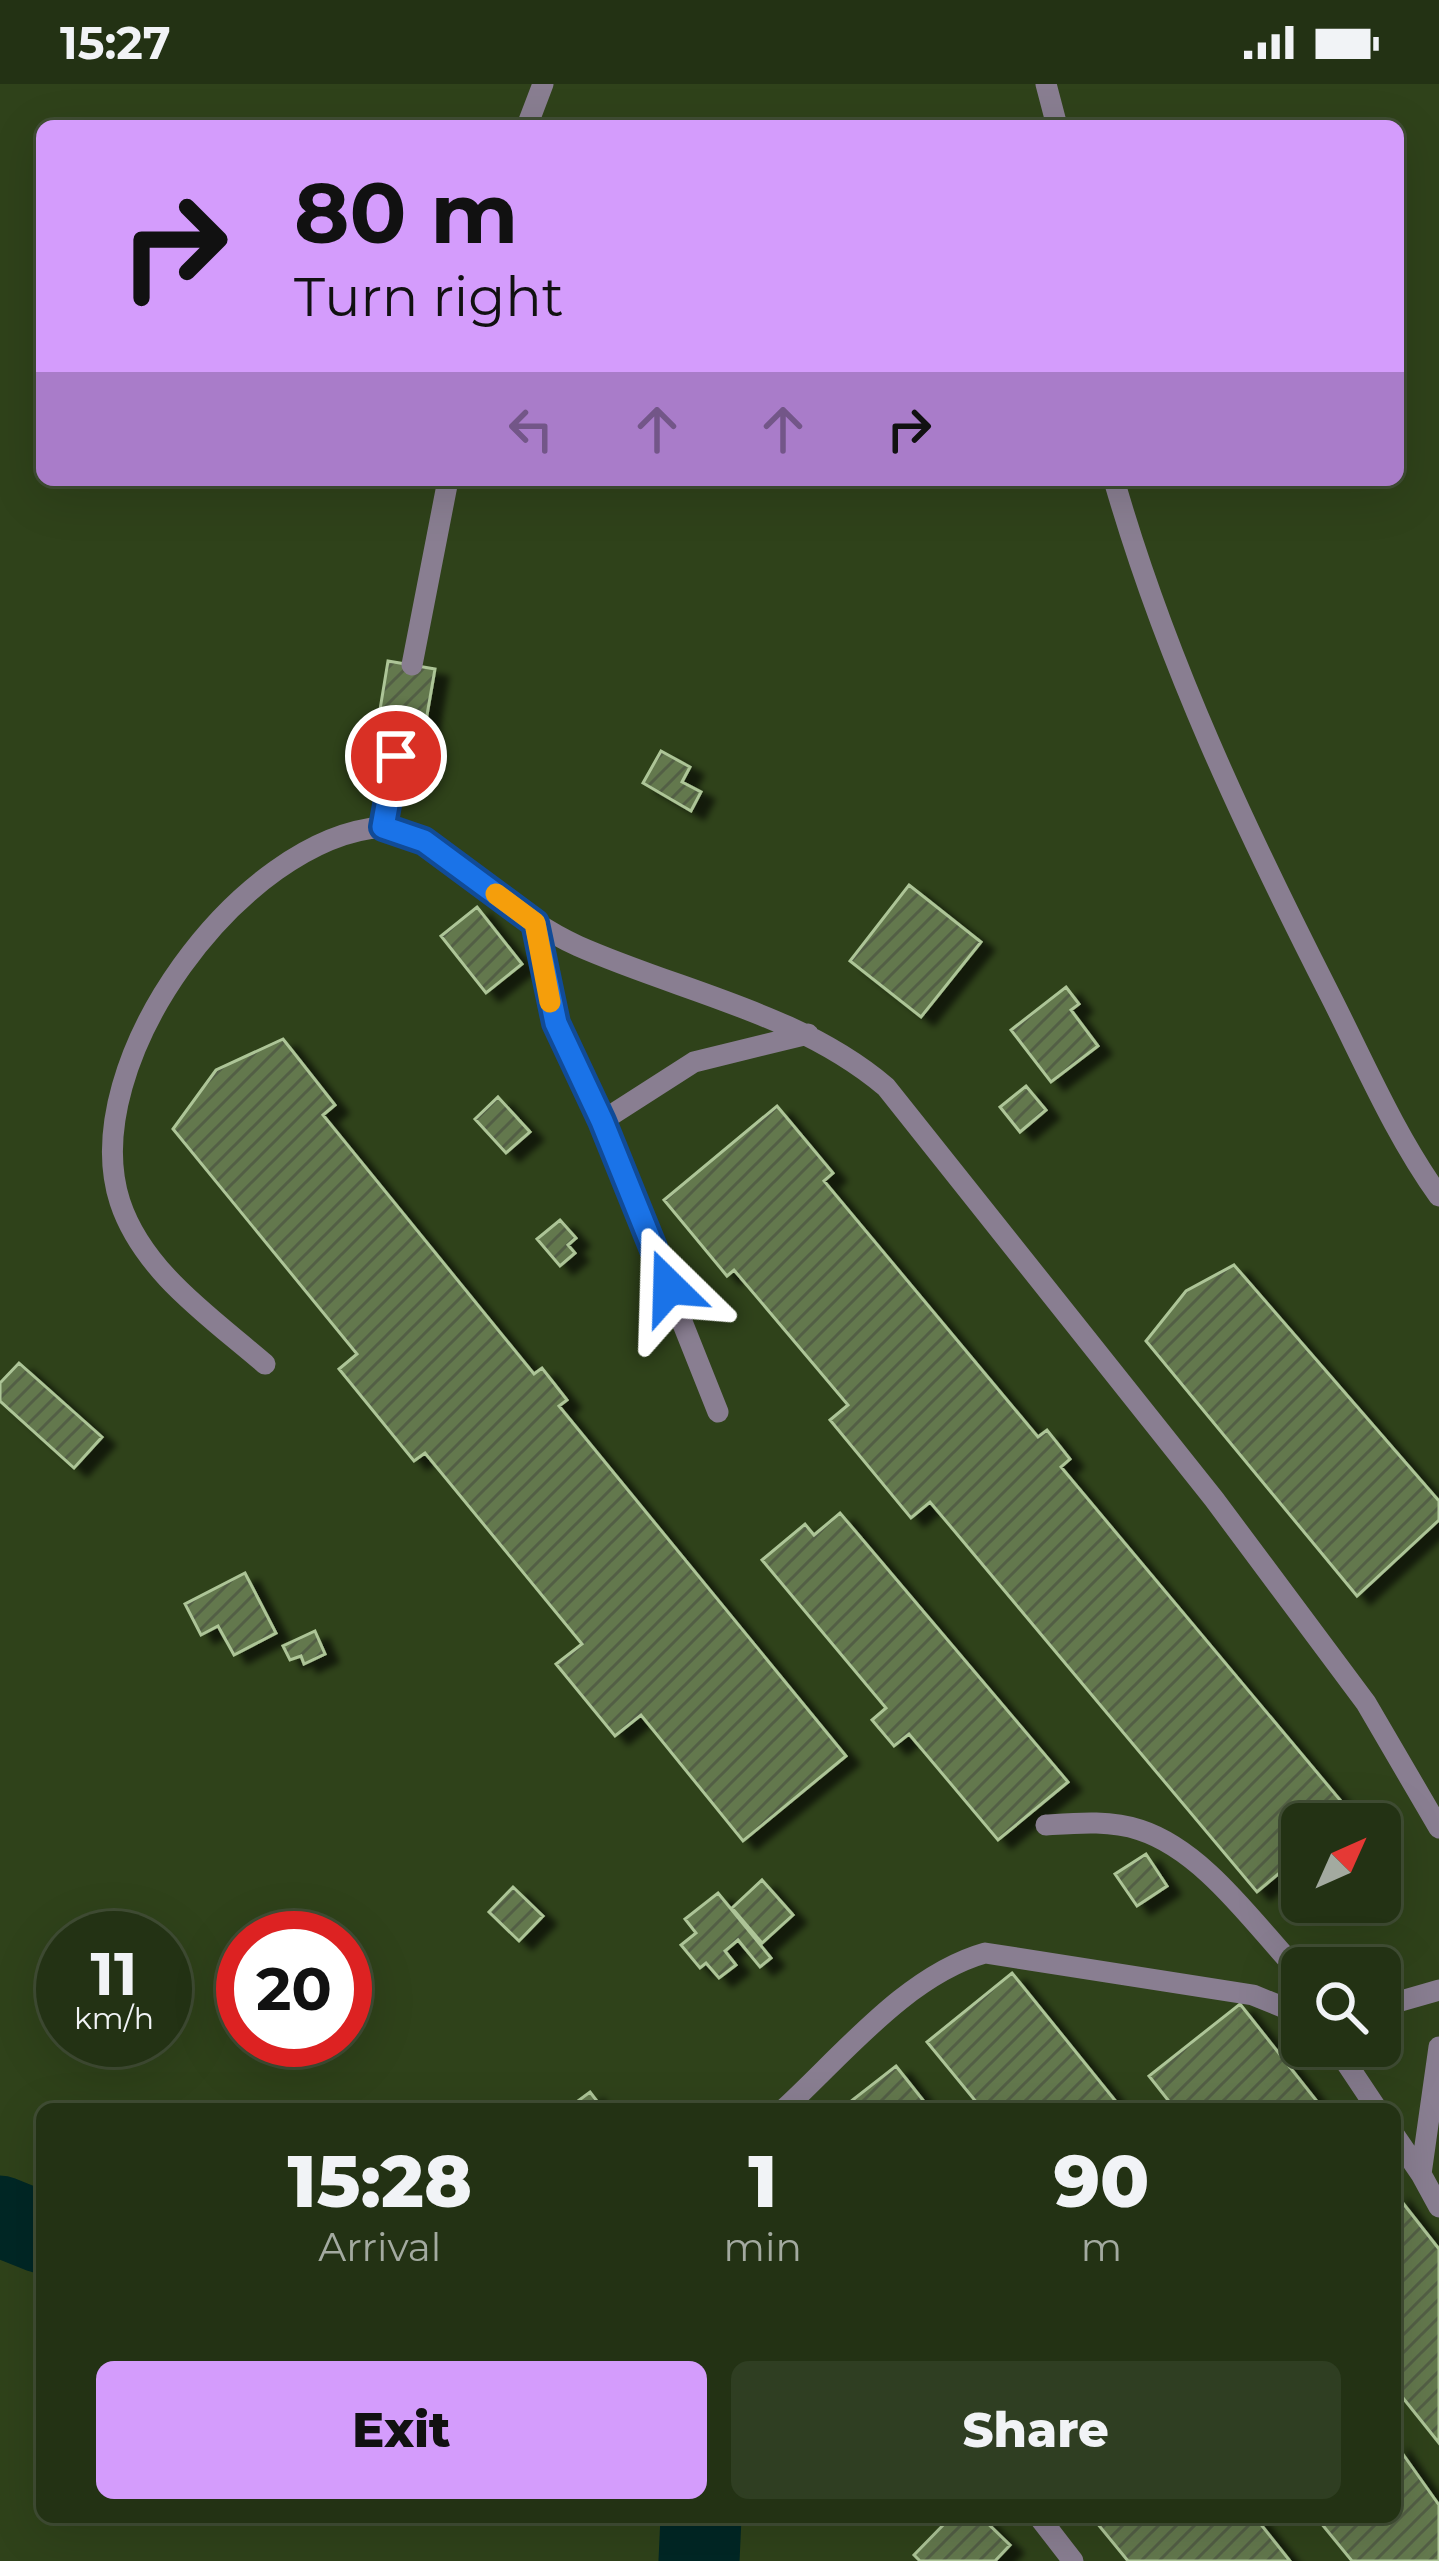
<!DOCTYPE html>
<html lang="en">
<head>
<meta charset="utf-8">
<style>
	body { margin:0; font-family:Montserrat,sans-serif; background:#2f3e22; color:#f1f3f6; height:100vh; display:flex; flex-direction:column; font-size:45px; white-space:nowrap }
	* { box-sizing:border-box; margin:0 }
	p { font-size:39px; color:#a3aaa0 }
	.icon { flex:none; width:66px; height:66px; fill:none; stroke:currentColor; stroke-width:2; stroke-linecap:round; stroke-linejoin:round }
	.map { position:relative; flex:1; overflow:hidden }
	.details { position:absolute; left:36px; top:2019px; width:1365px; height:420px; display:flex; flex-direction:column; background:#233214; border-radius:18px; box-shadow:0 12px 48px #0002,0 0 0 3px #404d34 }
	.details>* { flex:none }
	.banner { position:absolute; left:36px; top:36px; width:1368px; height:366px; border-radius:18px; box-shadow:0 12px 48px #0002,0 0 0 3px #404d34; background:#d49cfc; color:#111; overflow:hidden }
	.needle { width:78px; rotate:45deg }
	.controls { position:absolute; left:1281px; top:1719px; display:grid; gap:24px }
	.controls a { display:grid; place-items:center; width:120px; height:120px; border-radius:18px; background:#233214; box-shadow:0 12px 48px #0002,0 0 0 3px #404d34; font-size:60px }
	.speed { position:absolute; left:36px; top:1827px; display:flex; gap:24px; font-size:60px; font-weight:700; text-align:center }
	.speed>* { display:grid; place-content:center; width:156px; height:156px; border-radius:50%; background:#233214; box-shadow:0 12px 48px #0002,0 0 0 3px #404d34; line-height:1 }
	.speed small { font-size:30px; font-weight:400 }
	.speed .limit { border:18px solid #d22; background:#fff; color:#111 }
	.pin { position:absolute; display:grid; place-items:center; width:102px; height:102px; color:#fff; margin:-51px; border:6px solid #fff; border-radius:50%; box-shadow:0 3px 12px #0007 }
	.me { position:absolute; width:132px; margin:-66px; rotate:338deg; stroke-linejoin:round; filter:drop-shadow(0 0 9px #0008) }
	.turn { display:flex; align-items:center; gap:42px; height:252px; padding:0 60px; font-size:54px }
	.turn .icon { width:156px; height:156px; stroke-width:2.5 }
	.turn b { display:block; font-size:84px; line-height:102px }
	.lanes { display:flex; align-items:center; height:114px; padding:0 60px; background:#0003; justify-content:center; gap:60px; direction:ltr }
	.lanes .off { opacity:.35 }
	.eta { display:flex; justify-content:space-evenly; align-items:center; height:204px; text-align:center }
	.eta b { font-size:72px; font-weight:800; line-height:84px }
	.cta { display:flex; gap:24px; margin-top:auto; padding:24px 60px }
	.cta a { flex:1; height:138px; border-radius:18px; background:#d49cfc; color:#111; font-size:48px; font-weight:800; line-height:138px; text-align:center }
	.cta a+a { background:#2f3e22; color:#f1f3f6 }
	.status { display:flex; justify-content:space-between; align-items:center; height:84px; padding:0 60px; background:#233214; direction:ltr }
	.status svg { height:33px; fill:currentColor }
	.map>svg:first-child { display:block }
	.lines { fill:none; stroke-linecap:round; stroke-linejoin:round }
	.river { stroke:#002725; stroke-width:81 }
	.building { fill:url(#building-hatch); stroke:#adc597; stroke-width:3; filter:url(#shadow) }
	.lane { stroke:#897e91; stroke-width:21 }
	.route-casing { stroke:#114b97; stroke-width:30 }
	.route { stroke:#1a73e8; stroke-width:21 }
	.slow { stroke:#f59e0b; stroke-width:21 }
</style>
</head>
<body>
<div class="status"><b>15:27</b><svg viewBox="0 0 49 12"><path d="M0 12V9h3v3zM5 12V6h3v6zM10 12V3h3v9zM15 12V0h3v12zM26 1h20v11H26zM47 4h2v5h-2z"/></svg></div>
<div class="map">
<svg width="1439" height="2477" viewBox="0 0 1439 2477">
	<defs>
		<pattern id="building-hatch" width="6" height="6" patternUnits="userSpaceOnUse" patternTransform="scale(3)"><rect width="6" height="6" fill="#63784e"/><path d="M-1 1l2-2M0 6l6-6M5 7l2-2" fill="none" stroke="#525f45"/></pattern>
		<filter id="shadow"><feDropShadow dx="13" dy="8" stdDeviation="3" flood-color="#0009"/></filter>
	</defs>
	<rect width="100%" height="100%" fill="#2f421a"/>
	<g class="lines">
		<path class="river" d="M0 2132 42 2149
			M699 2477 701 2433"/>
	</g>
	<path class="building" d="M388 577 435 585 419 677 373 668Z
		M661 667 690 683 682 698 701 708 691 727 643 699Z
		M909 801 981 858 921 933 850 877Z
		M477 823 522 880 486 909 441 852Z
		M1066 903 1079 920 1071 926 1098 962 1051 998 1011 946Z
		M283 955 335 1021 323 1031 534 1290 542 1284 567 1316 559 1322 846 1672 743 1757 641 1631 615 1652 556 1580 582 1560 425 1369 414 1377 339 1285 357 1270 173 1045 216 986Z
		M1026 1002 1046 1026 1020 1048 1000 1023Z
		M498 1013 530 1048 506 1069 475 1035Z
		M777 1022 833 1089 824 1097 1038 1353 1047 1346 1070 1375 1061 1383 1351 1729 1338 1740H1302V1770L1257 1808 930 1418 911 1434 830 1336 848 1321 734 1186 727 1192 664 1116Z
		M560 1136 576 1154 568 1161 575 1169 560 1182 537 1155Z
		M1234 1181 1439 1417V1436L1357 1512 1146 1257 1186 1207Z
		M19 1279 102 1353 74 1384 0 1317V1299Z
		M840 1429 1068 1698 998 1756 909 1650 894 1662 872 1636 886 1624 762 1476 805 1440 814 1451Z
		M245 1489 276 1549 234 1571 218 1542 201 1551 185 1520Z
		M315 1547 325 1570 304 1580 301 1572 290 1576 283 1562Z
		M1146 1770 1167 1802 1137 1822 1115 1790Z
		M762 1796 793 1831 762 1859 732 1824Z
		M513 1803 543 1832 519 1857 489 1828Z
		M718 1809 771 1874 760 1883 738 1856 725 1867 736 1881 719 1894 706 1879 700 1884 681 1861 696 1849 685 1835Z
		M1012 1889 1122 2025H982L927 1958Z
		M1240 1920 1323 2025H1175L1149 1992Z
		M896 1982 930 2025H841Z
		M590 2008 603 2025H567Z
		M1395 2109 1439 2165V2359L1395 2304Z
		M1395 2359 1439 2421V2477H1352L1316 2433H1395Z
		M951 2433H981L1010 2461 995 2477H920L914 2471Z
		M1092 2433H1255L1290 2477H1128Z"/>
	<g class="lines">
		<path class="lane" d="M1046 0 1057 42
			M527 42 543 0
			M1114 396C1166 577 1245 744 1330 911 1364 978 1395 1051 1439 1112
			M412 581 448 396
			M383 743C458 768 507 830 578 862 682 908 799 929 886 1003L1214 1415 1366 1619 1439 1744
			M535 839 556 939 602 1037
			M265 1280C212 1234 143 1188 120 1118 75 979 242 753 383 743L396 672
			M718 1328 602 1037 694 978 808 950
			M1046 1741C1077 1739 1110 1736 1140 1746 1205 1767 1256 1843 1302 1891
			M1380 1923 1439 1906
			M1335 1962 1377 2025
			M1439 1963 1421 2090 1439 2123
			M784 2025C843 1971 907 1891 985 1869L1253 1911 1302 1931
			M1395 2052 1421 2090
			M1039 2433 1073 2477"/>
	</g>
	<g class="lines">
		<g class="route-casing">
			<path id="route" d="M396 672 383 743 424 757 535 839 556 939 602 1037 669 1203"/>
		</g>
		<use href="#route" class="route"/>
		<path class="slow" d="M496 810 535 839 550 918"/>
	</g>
</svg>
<div class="controls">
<a><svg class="needle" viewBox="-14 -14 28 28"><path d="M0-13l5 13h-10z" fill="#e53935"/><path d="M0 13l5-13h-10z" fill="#a3aaa0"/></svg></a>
<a><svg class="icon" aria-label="search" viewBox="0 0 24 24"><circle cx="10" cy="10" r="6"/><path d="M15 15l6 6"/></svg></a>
</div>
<div class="speed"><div>11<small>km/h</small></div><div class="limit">20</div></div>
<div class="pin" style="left:396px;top:672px;background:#d93025"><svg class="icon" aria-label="arrive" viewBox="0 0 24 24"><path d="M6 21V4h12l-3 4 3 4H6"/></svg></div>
<svg class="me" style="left:669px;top:1203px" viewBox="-20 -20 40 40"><path d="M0-17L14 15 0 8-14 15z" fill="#1a73e8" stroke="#fff" stroke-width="4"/></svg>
<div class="banner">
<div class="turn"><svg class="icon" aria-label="right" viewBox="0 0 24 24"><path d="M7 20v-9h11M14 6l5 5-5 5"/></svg><div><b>80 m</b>Turn right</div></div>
<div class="lanes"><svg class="icon off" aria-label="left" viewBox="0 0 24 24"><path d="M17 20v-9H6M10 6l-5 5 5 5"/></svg><svg class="icon off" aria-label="ahead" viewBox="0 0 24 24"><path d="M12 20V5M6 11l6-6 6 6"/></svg><svg class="icon off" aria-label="ahead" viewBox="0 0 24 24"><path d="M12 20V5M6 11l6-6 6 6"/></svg><svg class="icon" aria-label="right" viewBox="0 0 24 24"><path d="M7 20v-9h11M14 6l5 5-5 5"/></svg></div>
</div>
<section class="details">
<div class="eta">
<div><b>15:28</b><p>Arrival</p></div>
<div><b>1</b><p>min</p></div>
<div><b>90</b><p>m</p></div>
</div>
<div class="cta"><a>Exit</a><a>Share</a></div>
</section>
</div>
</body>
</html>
